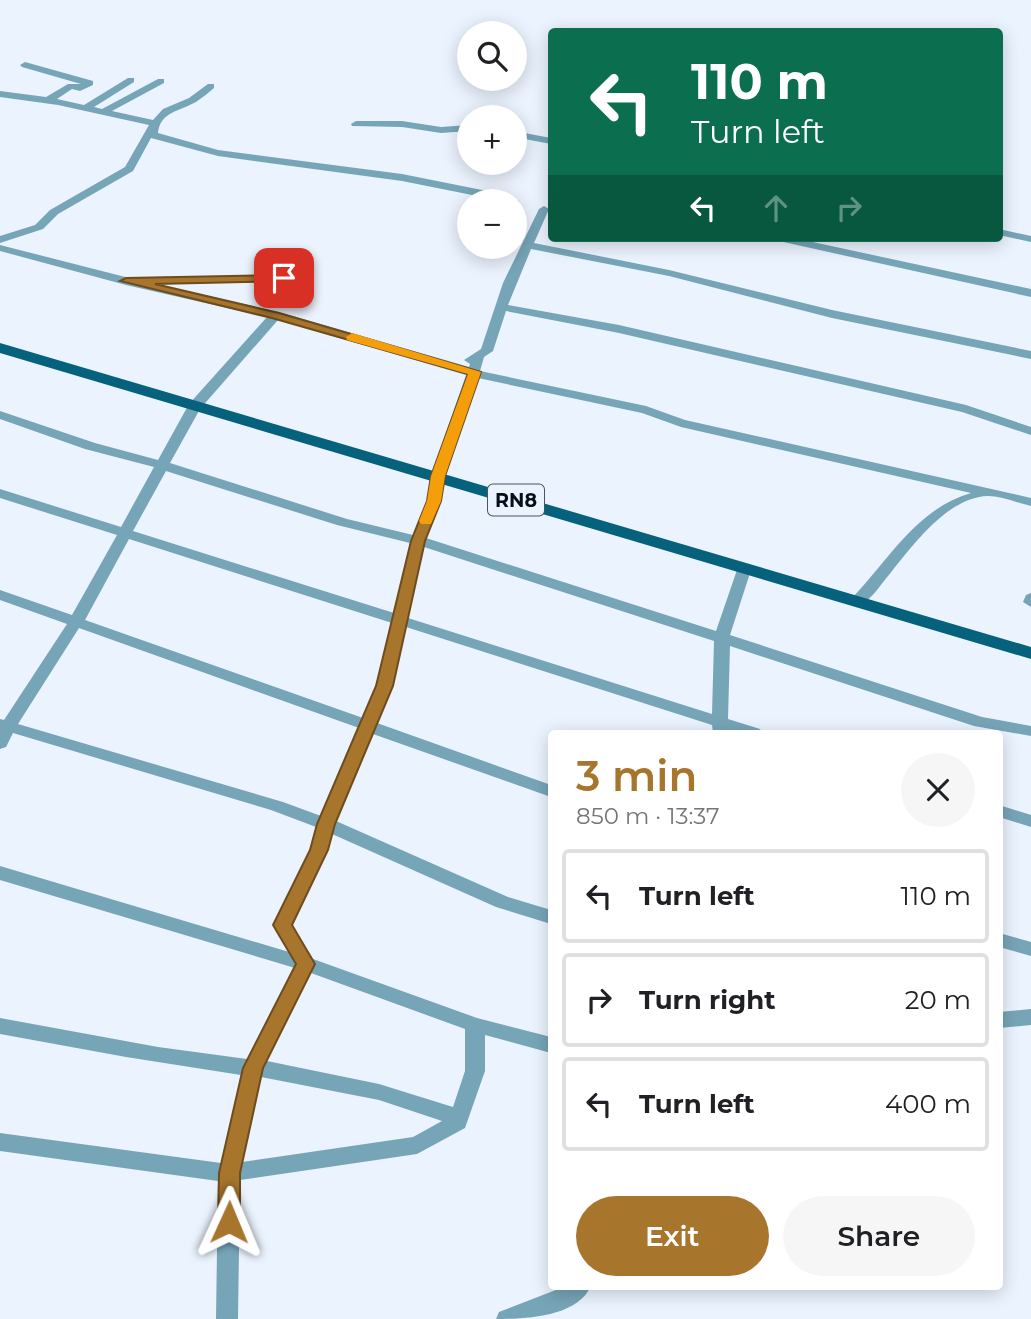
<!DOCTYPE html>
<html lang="en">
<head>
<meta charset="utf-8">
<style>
	body { margin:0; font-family:Montserrat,sans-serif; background:#f6f6f6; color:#202124; height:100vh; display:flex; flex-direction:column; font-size:26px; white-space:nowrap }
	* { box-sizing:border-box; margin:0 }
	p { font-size:23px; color:#757577 }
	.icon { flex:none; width:38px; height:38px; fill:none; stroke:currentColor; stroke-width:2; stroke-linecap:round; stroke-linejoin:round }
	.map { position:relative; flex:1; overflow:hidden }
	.details { position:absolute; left:548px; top:730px; width:455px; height:560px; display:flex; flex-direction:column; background:#fff; border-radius:7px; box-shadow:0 4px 18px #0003 }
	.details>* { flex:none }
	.guide { position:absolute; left:548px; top:28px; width:455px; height:214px; border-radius:7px; box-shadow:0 4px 18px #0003; background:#0b6e4f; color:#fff; overflow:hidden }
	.tools { position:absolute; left:457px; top:21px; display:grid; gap:14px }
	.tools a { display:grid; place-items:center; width:70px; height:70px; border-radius:50%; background:#fff; box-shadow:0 4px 18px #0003; font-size:35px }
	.pin { position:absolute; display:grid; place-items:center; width:60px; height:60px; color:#fff; margin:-30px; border-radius:14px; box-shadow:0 4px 10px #0006 }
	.me { position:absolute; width:77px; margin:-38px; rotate:1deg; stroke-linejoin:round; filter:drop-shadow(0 0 5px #0008) }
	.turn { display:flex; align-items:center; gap:24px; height:147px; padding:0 28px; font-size:32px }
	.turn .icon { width:91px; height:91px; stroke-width:2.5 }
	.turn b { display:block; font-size:49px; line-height:60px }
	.lanes { display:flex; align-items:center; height:66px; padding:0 28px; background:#0003; justify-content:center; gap:35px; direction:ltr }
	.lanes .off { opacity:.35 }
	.round { display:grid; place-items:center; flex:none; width:74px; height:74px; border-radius:37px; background:#f6f6f6 }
	.summary { display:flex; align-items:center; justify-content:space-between; height:119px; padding:0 28px }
	h1 { font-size:42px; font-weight:600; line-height:52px; color:#a7752c }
	.cta { display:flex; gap:14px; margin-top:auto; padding:14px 28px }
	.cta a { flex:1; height:80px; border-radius:42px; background:#a7752c; color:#fff; font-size:28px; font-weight:600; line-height:80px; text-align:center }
	.cta a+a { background:#f6f6f6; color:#202124 }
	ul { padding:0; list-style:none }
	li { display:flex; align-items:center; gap:21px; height:94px; margin:0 14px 10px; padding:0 14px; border:4px solid #e0e0e0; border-radius:7px }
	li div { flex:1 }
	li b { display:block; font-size:26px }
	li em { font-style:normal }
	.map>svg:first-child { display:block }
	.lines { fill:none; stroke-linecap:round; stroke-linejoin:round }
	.minor { fill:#77a5b8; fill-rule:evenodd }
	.primary { fill:#06627c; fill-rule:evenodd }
	.route { fill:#a7752c; stroke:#6d4c1d; stroke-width:2 }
	.slow { fill:#f59e0b }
	.labels { text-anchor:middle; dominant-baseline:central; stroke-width:7; stroke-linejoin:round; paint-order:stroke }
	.shield { fill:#ebf3fe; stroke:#4c535c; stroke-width:2 }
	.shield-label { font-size:19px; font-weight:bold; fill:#080e17 }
</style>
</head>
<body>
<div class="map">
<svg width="1031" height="1319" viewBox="0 0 1031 1319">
	<rect width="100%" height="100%" fill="#ebf3fe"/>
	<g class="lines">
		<path class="minor" d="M25 62 93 81V85L80 91 72 89 57 99 84 105 128 78H134V82L94 107 102 109 158 79H164V83L112 111 153 120 163 109 189 98 208 84H214V88C208 93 202 98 196 102 180 111 160 112 158 133L218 150 402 174 492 192 519 201 514 204V201H502L402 181 218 156 151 138 133 171 58 214 43 229 0 243V236L35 225 50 210 125 167 149 125 58 105 0 97V91L46 97 68 84H81L22 67 20 65Z
			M356 121H402L441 127 469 125V131L441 133 402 127 352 126 351 124Z
			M514 131 551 138V144L514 137Z
			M544 206 549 209 534 243 669 270 832 310 1031 351V359L832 318 669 276 531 249 508 305 619 325 966 405 1031 427V435L962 412 619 333 506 311 493 351 484 357 480 371 646 406 685 420 1031 498V506C1018 503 1001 496 988 496 945 497 908 552 884 581 877 590 867 604 856 607L848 602 851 599C889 560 916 509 971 493L681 427 642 413 478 378 445 476 441 501 426 538 716 631 737 570 739 567H749L751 570 730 635 982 717 1031 726V736L974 726 730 646 728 719 760 729 762 733H737L728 731 727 733H713L712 725 406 627 393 686 377 723 551 785V797L373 734 336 821 508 897 551 910V924L496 907 332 834 328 851 291 925 313 959 477 1018 551 1037V1053L485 1035V1071L465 1128 417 1154 240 1180 238 1319H216L218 1181 0 1151V1133L221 1163 241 1075 126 1057 0 1034V1018L158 1047 247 1059 295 968 0 880V866L289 952 273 925 310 851 316 827 271 810 13 733 6 747 0 749V719L4 720 67 624 0 600V590L72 615 117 535 0 498V489L121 527 154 467 85 449 0 419V411L95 443 158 460 189 404 267 317 126 285 0 251V245L145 282 150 277 314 276V280L310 281 156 284 279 312 469 367 470 364 464 360 481 349 503 283 539 209ZM278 320 466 375 431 476 427 501 413 535 347 519 170 463 200 409ZM166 471 337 525 410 543 394 613 133 531ZM129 539 392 623 377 686 363 718 85 620ZM424 547 714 641 712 714 408 618ZM79 628 359 728 321 816 283 802 18 724ZM311 973 465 1029V1071L453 1107 379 1084 267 1061ZM261 1077 379 1100 442 1121 413 1137 242 1162Z
			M999 229 1031 236V242L999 235Z
			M773 238H794L1031 289V297L779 241Z
			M1031 593V607L1023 602 1026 595Z
			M999 805 1031 815V827L999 817Z
			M999 933 1031 942V956L999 947Z
			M1031 1009V1025L999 1028V1012Z
			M566 1286H591C577 1317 526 1319 496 1319L499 1312Z"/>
		<path class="primary" d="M0 343 1031 647V659L0 353Z"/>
	</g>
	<path class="route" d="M284 275 288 276V281L155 284 279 313 481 372 445 476 441 501 425 541 393 686 335 824 328 850 292 925 315 964 263 1068 240 1173V1222L236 1228 229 1231 221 1228 218 1222 219 1173 243 1068 296 964 273 925 310 850 317 824 376 686 411 541 427 501 431 476 468 374 272 318 120 281 126 278Z"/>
	<path class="slow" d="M352 333 481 372 445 476 441 501 431 524H421L419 521 427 501 431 476 468 374 347 340 346 337Z"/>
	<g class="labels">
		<rect class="shield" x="488" y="484.5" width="56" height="31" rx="5"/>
		<g class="shield-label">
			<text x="516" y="500">RN8</text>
		</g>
	</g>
</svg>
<div class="tools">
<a><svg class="icon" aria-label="search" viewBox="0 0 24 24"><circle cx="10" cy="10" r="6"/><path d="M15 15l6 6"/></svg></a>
<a>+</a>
<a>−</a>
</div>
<div class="pin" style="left:284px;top:278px;background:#d93025"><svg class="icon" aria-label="arrive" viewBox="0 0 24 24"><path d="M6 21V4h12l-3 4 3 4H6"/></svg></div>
<svg class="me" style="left:229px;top:1222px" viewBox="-20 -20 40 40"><path d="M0-17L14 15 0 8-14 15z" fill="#a7752c" stroke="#fff" stroke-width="4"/></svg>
<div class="guide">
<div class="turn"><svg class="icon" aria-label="left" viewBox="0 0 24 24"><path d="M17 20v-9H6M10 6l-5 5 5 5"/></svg><div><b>110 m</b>Turn left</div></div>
<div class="lanes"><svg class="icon" aria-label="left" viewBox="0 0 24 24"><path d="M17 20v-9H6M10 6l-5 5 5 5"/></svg><svg class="icon off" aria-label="ahead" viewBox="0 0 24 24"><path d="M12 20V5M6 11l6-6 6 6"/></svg><svg class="icon off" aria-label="right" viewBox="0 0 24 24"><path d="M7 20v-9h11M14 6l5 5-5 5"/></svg></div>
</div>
<section class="details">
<div class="summary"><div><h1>3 min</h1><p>850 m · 13:37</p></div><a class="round"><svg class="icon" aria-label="close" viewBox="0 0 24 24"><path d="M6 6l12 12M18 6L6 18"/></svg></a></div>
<ul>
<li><svg class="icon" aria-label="left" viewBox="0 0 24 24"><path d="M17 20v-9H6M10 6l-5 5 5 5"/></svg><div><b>Turn left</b></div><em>110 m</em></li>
<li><svg class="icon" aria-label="right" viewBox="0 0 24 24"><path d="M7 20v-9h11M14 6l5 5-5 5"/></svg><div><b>Turn right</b></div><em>20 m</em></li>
<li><svg class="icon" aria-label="left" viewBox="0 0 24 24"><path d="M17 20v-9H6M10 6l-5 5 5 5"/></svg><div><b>Turn left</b></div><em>400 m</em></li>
</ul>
<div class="cta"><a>Exit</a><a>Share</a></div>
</section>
</div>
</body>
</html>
